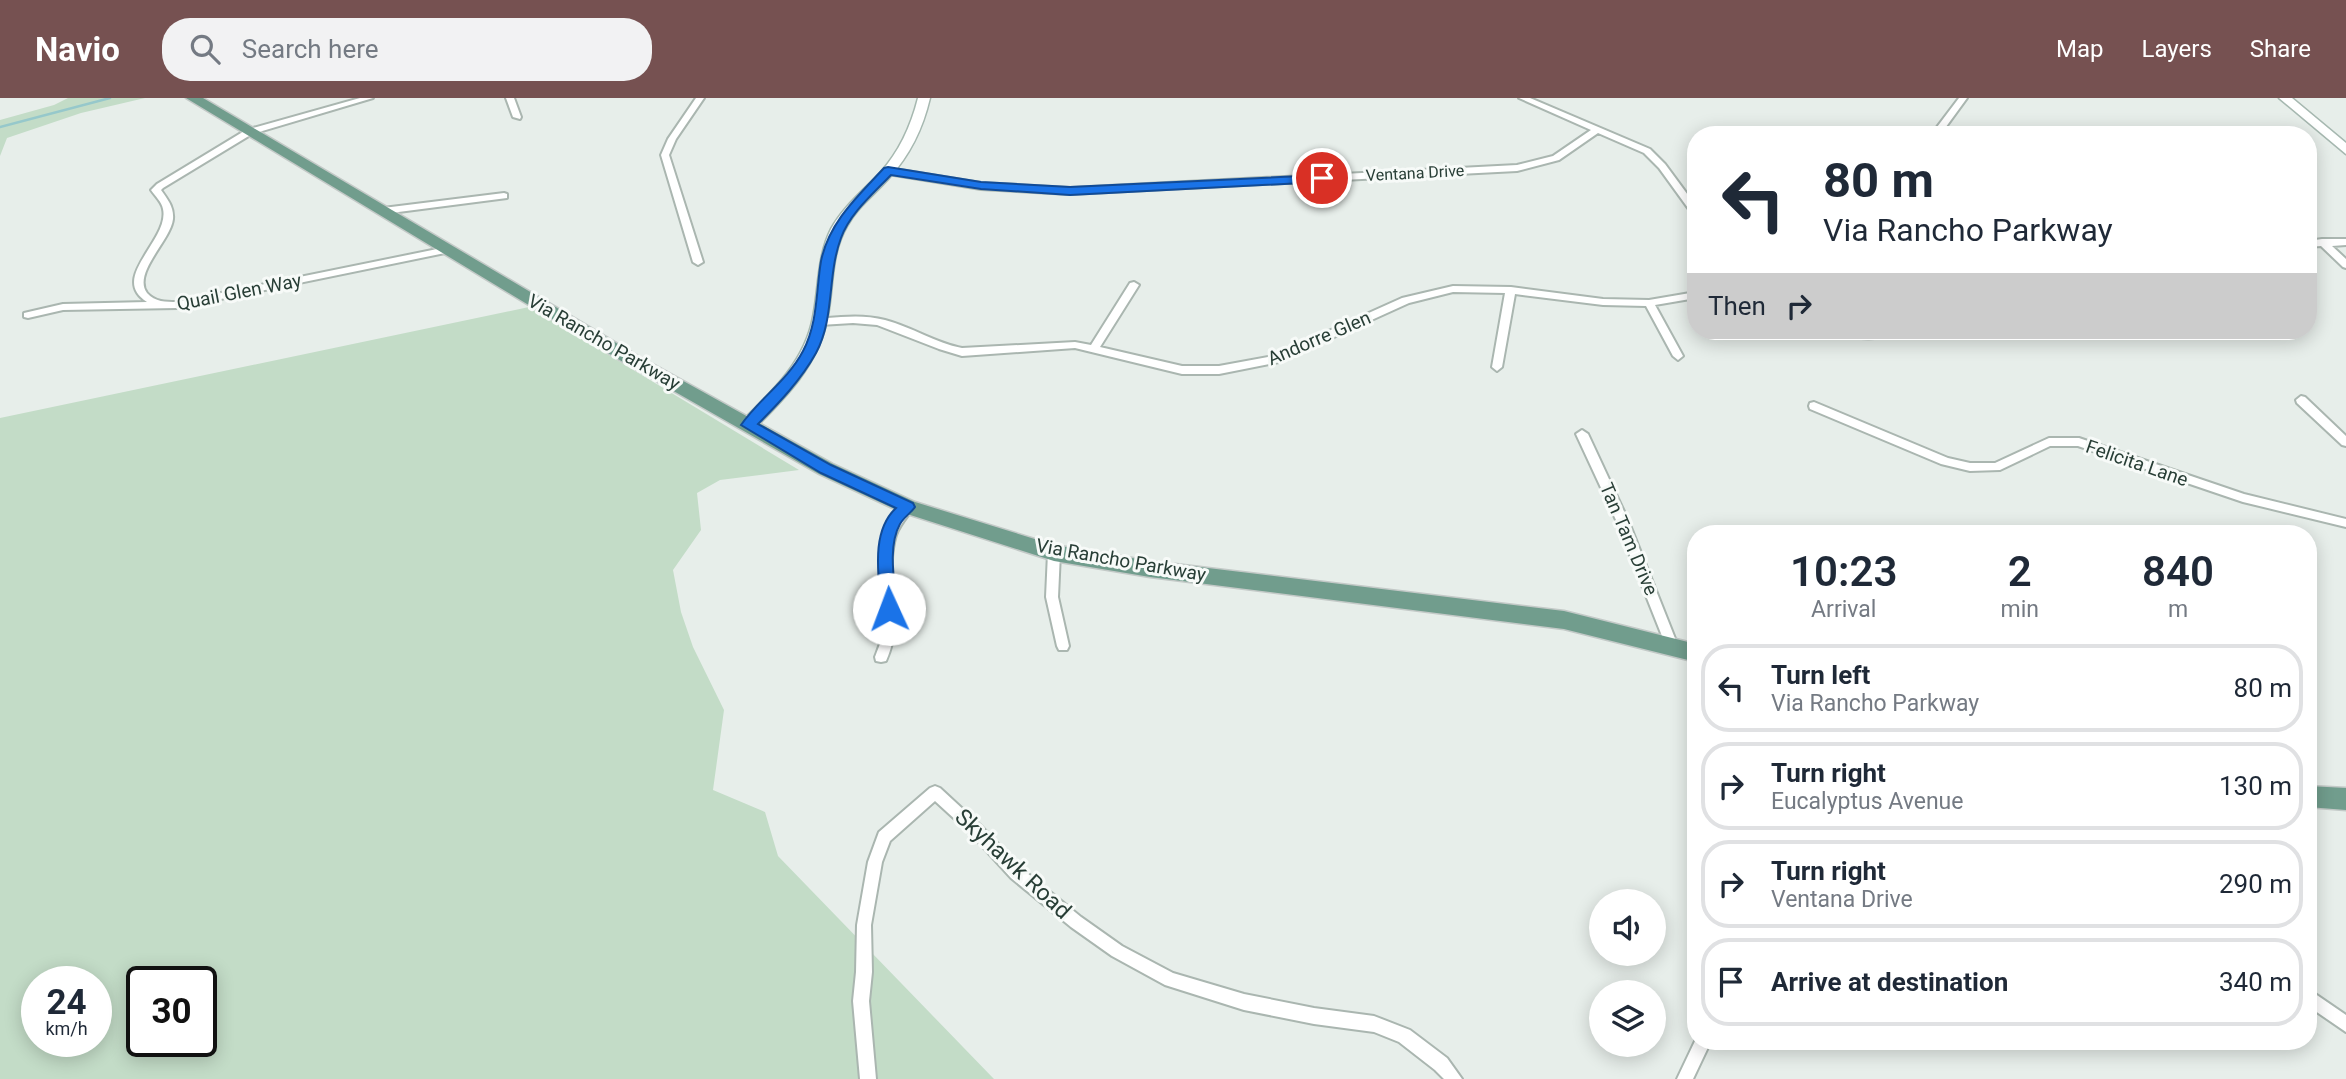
<!DOCTYPE html>
<html lang="en">
<head>
<meta charset="utf-8">
<style>
	body { margin:0; font-family:Roboto,sans-serif; background:#f2f2f3; color:#1f2937; height:100vh; display:flex; flex-direction:column; font-size:26px; white-space:nowrap }
	* { box-sizing:border-box; margin:0 }
	p { font-size:23px; color:#747a83 }
	.icon { flex:none; width:38px; height:38px; fill:none; stroke:currentColor; stroke-width:2; stroke-linecap:round; stroke-linejoin:round }
	.map { position:relative; flex:1; overflow:hidden }
	.drawer { position:absolute; left:1687px; top:427px; width:630px; height:525px; display:flex; flex-direction:column; background:#fff; border-radius:28px; box-shadow:0 4px 18px #0003 }
	.drawer>* { flex:none }
	.top-card { position:absolute; left:1687px; top:28px; width:630px; height:214px; border-radius:28px; box-shadow:0 4px 18px #0003; background:#fff; color:#1f2937; overflow:hidden }
	.tools { position:absolute; left:1589px; top:791px; display:grid; gap:14px }
	.tools a { display:grid; place-items:center; width:77px; height:77px; border-radius:50%; background:#fff; box-shadow:0 4px 18px #0003; font-size:35px }
	.speed { position:absolute; left:21px; top:868px; display:flex; gap:14px; font-size:35px; font-weight:700; text-align:center }
	.speed>* { display:grid; place-content:center; width:91px; height:91px; border-radius:50%; background:#fff; box-shadow:0 4px 18px #0003; line-height:1 }
	.speed small { font-size:18px; font-weight:400 }
	.speed .limit { border:4px solid #111; border-radius:10px; background:#fff; color:#111 }
	.pin { position:absolute; display:grid; place-items:center; width:60px; height:60px; color:#fff; margin:-30px; border:4px solid #fff; border-radius:50%; box-shadow:0 2px 7px #0007 }
	.me { position:absolute; width:77px; margin:-38px; rotate:358deg; stroke-linejoin:round; filter:drop-shadow(0 0 5px #0008) }
	.turn { display:flex; align-items:center; gap:24px; height:147px; padding:0 21px; font-size:32px }
	.turn .icon { width:91px; height:91px; stroke-width:2.5 }
	.turn b { display:block; font-size:49px; line-height:60px }
	.then { display:flex; align-items:center; height:66px; padding:0 21px; background:#0003; gap:14px; font-size:26px }
	.eta { display:flex; justify-content:space-evenly; align-items:center; height:119px; text-align:center }
	.eta b { font-size:42px; font-weight:600; line-height:49px }
	ul { padding:0; list-style:none }
	li { display:flex; align-items:center; gap:21px; height:88px; margin:0 14px 10px; padding:0 7px; border:4px solid #e0e1e3; border-radius:28px }
	li div { flex:1 }
	li b { display:block; font-size:26px }
	li em { font-style:normal }
	header { display:flex; align-items:center; gap:42px; box-sizing:border-box; height:98px; padding:0 35px; background:#765151; color:#fff }
	header strong { font-size:33px }
	nav { display:flex; gap:38px; margin-inline-start:auto; font-size:24px }
	.search { width:490px; height:63px; background:#f2f2f3; display:flex; align-items:center; gap:18px; box-sizing:border-box; padding:0 24px; border-radius:28px; color:#747a83; font-size:26px }
	.map>svg:first-child { display:block }
	.green { fill:#c3dcc7; fill-rule:evenodd }
	.lines { fill:none; stroke-linecap:round; stroke-linejoin:round }
	.stream { stroke:#96c8cb; stroke-width:2.5 }
	.street-casing { stroke:#aab6b0; stroke-width:4 }
	.secondary-casing { stroke:#a6b8b0; stroke-width:3 }
	.primary-casing { stroke:#c3c9c7; stroke-width:3 }
	.street { fill:#fff; fill-rule:evenodd }
	.secondary { fill:#fff; fill-rule:evenodd }
	.primary { fill:#719d8d; fill-rule:evenodd }
	.route { fill:#1a73e8; stroke:#114b97; stroke-width:2 }
	.labels { text-anchor:middle; dominant-baseline:central; stroke-width:6; stroke-linejoin:round; paint-order:stroke }
	.far-street-label { font-size:16px; fill:#283e36; stroke:#f7faf8 }
	.street-label { font-size:19px; fill:#283e36; stroke:#f7faf8 }
	.near-street-label { font-size:23px; fill:#283e36; stroke:#f7faf8 }
</style>
</head>
<body>
<header>
<strong>Navio</strong>
<div class="search"><svg class="icon" aria-label="search" viewBox="0 0 24 24"><circle cx="10" cy="10" r="6"/><path d="M15 15l6 6"/></svg>Search here</div>
<nav><a>Map</a><a>Layers</a><a>Share</a></nav>
</header>
<div class="map">
<svg width="2346" height="981" viewBox="0 0 2346 981">
	<rect width="100%" height="100%" fill="#e7eeea"/>
	<path class="green" d="M68 0H145L81 15 7 40 0 58V22L54 7Z
		M529 209 799 372 720 382 697 395 701 432 673 472 681 514 693 549 724 612 713 692 765 714 778 758 994 981H0V320ZM37 884H96V943H37ZM142 884H201V943H142Z"/>
	<g class="lines">
		<path class="stream" d="M0 29 110 0"/>
		<g class="street-casing">
			<path id="street" d="M360 0H373L252 36 163 90 161 92C168 102 174 109 173 121 171 142 132 175 147 195 155 204 166 204 177 204L447 149 450 150V154L177 210 63 212 28 220 24 219V215L63 206 147 204C108 180 170 142 163 111 162 104 155 98 151 92L157 86 246 32Z
				M506 0H514L521 19 520 21 513 19Z
				M696 0H704L676 41 669 57 703 164 698 167 693 164 661 57 668 41Z
				M1519 0H1530L1650 51 1665 66 1696 108 1691 111 1688 110 1659 70 1644 55 1598 35 1559 62 1517 73 1070 96 981 91 888 76 883 73 888 70 981 85 1070 90 1517 67 1553 58 1591 32Z
				M1959 0H1967L1940 37H1931Z
				M504 95 507 96V100L383 116 378 113 383 110Z
				M2322 141H2346V147L2332 148 2346 161V170L2343 169 2321 148 2308 149V143Z
				M1134 184 1139 187 1100 249 1182 268H1219L1273 258 1402 200 1453 188 1511 189 1603 201 1649 202 1696 194V200L1655 207 1683 258 1678 262 1673 258 1646 208 1603 207 1515 196 1502 269 1497 273 1492 269 1505 195 1453 194 1409 205 1279 264 1219 276H1182L1075 250 962 258 939 251 877 227 853 225 820 227 815 224C822 219 832 220 841 219 856 218 870 218 885 222 912 229 935 245 962 250L1075 244 1091 247 1130 185Z
				M1811 233H1902C1884 246 1839 238 1816 236Z
				M2301 298 2305 299 2346 338V348L2342 347 2297 305 2296 302Z
				M1814 304 1948 360 1970 365H1995L2049 340H2079L2244 396 2346 421V429L2243 404 2078 348H2050L2000 372 1970 373 1941 366 1810 311 1809 308 1810 305Z
				M1582 332 1588 336 1628 422 1678 548 1676 552H1668L1666 548 1616 422 1576 336Z
				M908 405 914 409C908 418 900 426 896 437 883 480 906 519 886 563L881 564 876 563 875 559C878 551 882 542 883 533 886 498 867 423 908 405Z
				M1054 450 1060 455 1058 499 1069 548 1067 552H1059L1057 548 1046 499 1048 455Z
				M935 688 940 690 980 727 1021 770 1081 819 1122 848 1173 875 1244 896 1314 910 1374 918 1410 932 1447 960 1462 981H1444L1435 972 1399 944 1374 934 1314 926 1244 912 1165 887 1112 858 1071 829 1011 780 970 735 935 703 890 743 882 764 871 827 872 874 869 903 876 981H860L853 903 856 874 857 827 868 764 879 734 930 690Z
				M2308 891 2346 917V934L2308 908Z
				M1696 941V943H1711L1693 981H1677Z"/>
		</g>
		<g class="secondary-casing">
			<path id="secondary" d="M918 0H930C923 30 910 57 889 80 875 96 857 109 847 128 830 157 834 190 827 222 818 267 785 300 754 331H742L740 327 742 323C773 293 805 263 813 219 819 190 817 159 831 131 843 109 863 93 880 75 899 54 911 28 918 0Z
				M2279 0H2292L2346 45V56Z"/>
		</g>
		<g class="primary-casing">
			<path id="primary" d="M186 0H203L640 259 833 366 915 404 1054 447 1150 463 1564 513 1696 546V564L1564 531 1150 479 1054 463 901 414 819 376 628 267Z
				M2308 688 2346 690V712L2308 709Z"/>
		</g>
		<use href="#street" class="street"/>
		<use href="#secondary" class="secondary"/>
		<use href="#primary" class="primary"/>
	</g>
	<path class="route" d="M888 69 981 84 1070 89 1322 77 1328 80 1322 84 1070 97 981 91 891 77C874 95 850 115 841 140 827 177 835 220 816 255 801 282 779 305 758 326L831 367 913 405 915 409C911 415 904 419 900 426 887 449 895 486 897 511L889 517 881 511C879 479 870 434 896 410L821 375 741 327C759 301 788 282 803 253 818 225 816 192 821 163 829 124 858 98 884 70Z"/>
	<g class="labels">
		<g class="far-street-label">
			<text transform="translate(1415 75) rotate(-3)">Ventana Drive</text>
		</g>
		<g class="street-label">
			<text transform="translate(239 194) rotate(-11)">Quail Glen Way</text>
			<text transform="translate(1319 240) rotate(-23)">Andorre Glen</text>
			<text transform="translate(604 244) rotate(30)">Via Rancho Parkway</text>
			<text transform="translate(2137 365) rotate(19)">Felicita Lane</text>
			<text transform="translate(1629 441) rotate(67)">Tan Tam Drive</text>
			<text transform="translate(1121 462) rotate(10)">Via Rancho Parkway</text>
		</g>
		<g class="near-street-label">
			<text transform="translate(1013 766) rotate(43)">Skyhawk Road</text>
		</g>
	</g>
</svg>
<div class="tools">
<a><svg class="icon" aria-label="sound" viewBox="0 0 24 24"><path d="M4 9h4l5-4v14l-5-4H4zM17 9q2 3 0 6"/></svg></a>
<a><svg class="icon" aria-label="layers" viewBox="0 0 24 24"><path d="M12 4l9 5-9 5-9-5zM3 14l9 5 9-5"/></svg></a>
</div>
<div class="speed"><div>24<small>km/h</small></div><div class="limit">30</div></div>
<div class="pin" style="left:1322px;top:80px;background:#d93025"><svg class="icon" aria-label="arrive" viewBox="0 0 24 24"><path d="M6 21V4h12l-3 4 3 4H6"/></svg></div>
<svg class="me" style="left:889px;top:511px" viewBox="-20 -20 40 40"><circle r="19" fill="#fff"/><path d="M0-13L10 11 0 6-10 11z" fill="#1a73e8"/></svg>
<div class="top-card">
<div class="turn"><svg class="icon" aria-label="left" viewBox="0 0 24 24"><path d="M17 20v-9H6M10 6l-5 5 5 5"/></svg><div><b>80 m</b>Via Rancho Parkway</div></div>
<div class="then">Then<svg class="icon" aria-label="right" viewBox="0 0 24 24"><path d="M7 20v-9h11M14 6l5 5-5 5"/></svg></div>
</div>
<section class="drawer">
<div class="eta">
<div><b>10:23</b><p>Arrival</p></div>
<div><b>2</b><p>min</p></div>
<div><b>840</b><p>m</p></div>
</div>
<ul>
<li><svg class="icon" aria-label="left" viewBox="0 0 24 24"><path d="M17 20v-9H6M10 6l-5 5 5 5"/></svg><div><b>Turn left</b><p>Via Rancho Parkway</p></div><em>80 m</em></li>
<li><svg class="icon" aria-label="right" viewBox="0 0 24 24"><path d="M7 20v-9h11M14 6l5 5-5 5"/></svg><div><b>Turn right</b><p>Eucalyptus Avenue</p></div><em>130 m</em></li>
<li><svg class="icon" aria-label="right" viewBox="0 0 24 24"><path d="M7 20v-9h11M14 6l5 5-5 5"/></svg><div><b>Turn right</b><p>Ventana Drive</p></div><em>290 m</em></li>
<li><svg class="icon" aria-label="arrive" viewBox="0 0 24 24"><path d="M6 21V4h12l-3 4 3 4H6"/></svg><div><b>Arrive at destination</b></div><em>340 m</em></li>
</ul>
</section>
</div>
</body>
</html>
